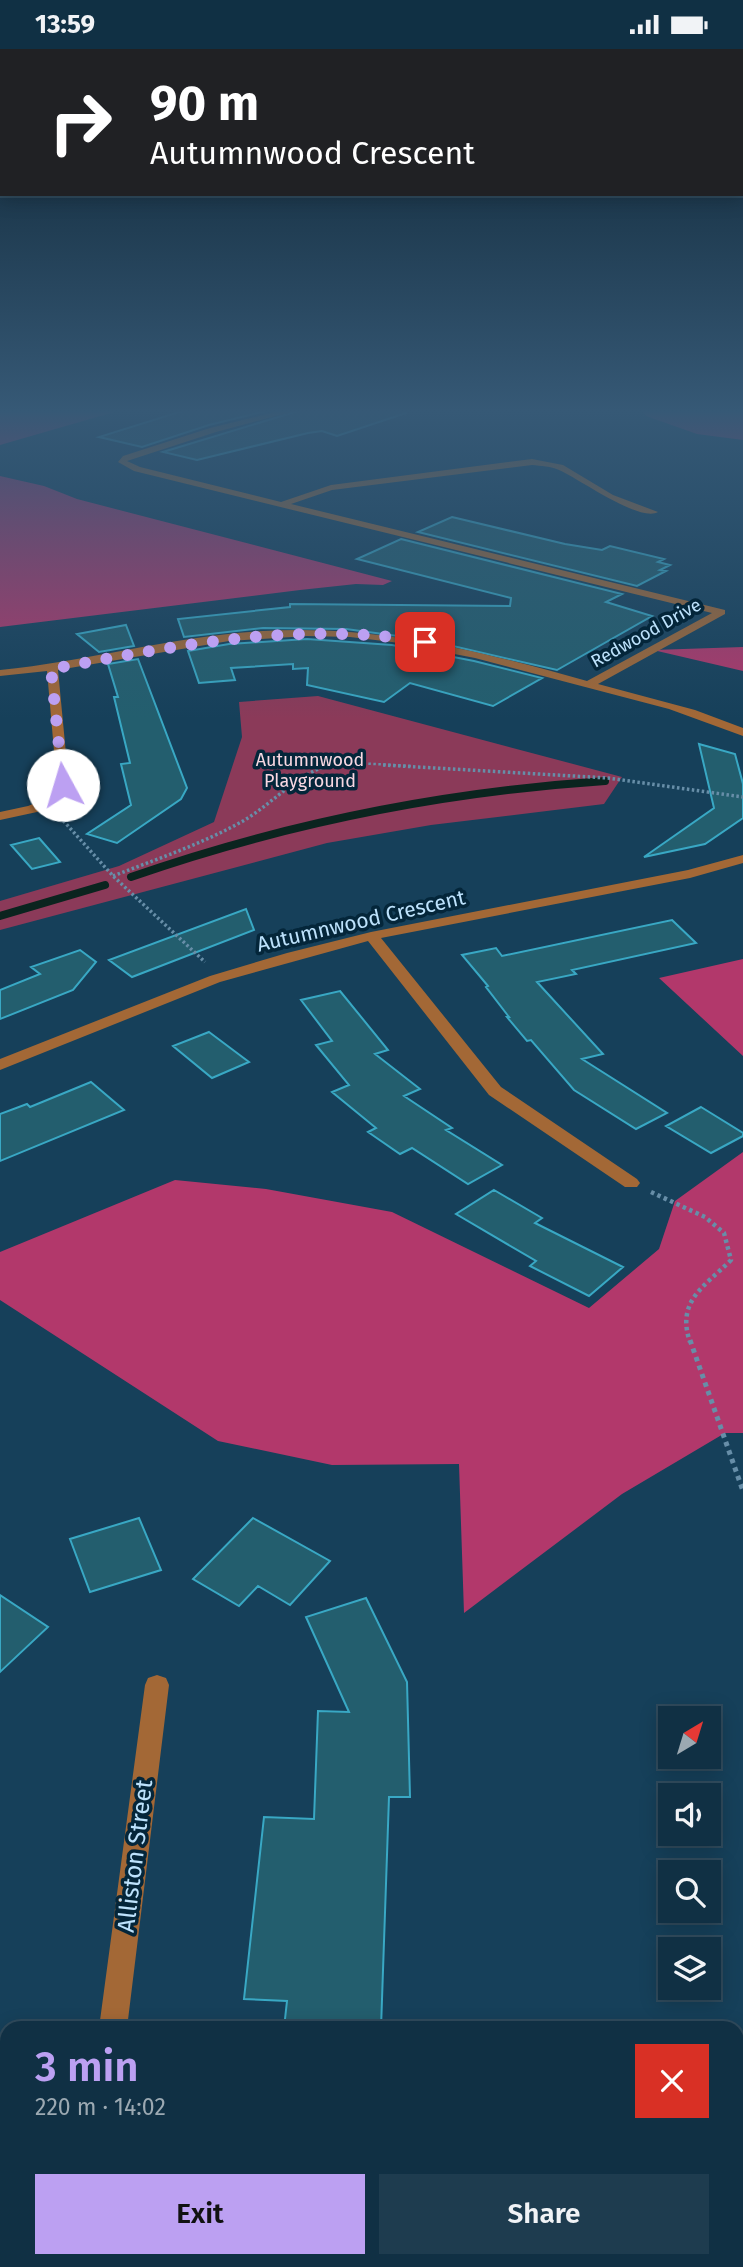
<!DOCTYPE html>
<html lang="en">
<head>
<meta charset="utf-8">
<style>
	body { margin:0; font-family:"Fira Sans",sans-serif; background:#1e3c4f; color:#f1f3f6; height:100vh; display:flex; flex-direction:column; font-size:26px; white-space:nowrap }
	* { box-sizing:border-box; margin:0 }
	p { font-size:23px; color:#9ca9b2 }
	.icon { flex:none; width:38px; height:38px; fill:none; stroke:currentColor; stroke-width:2; stroke-linecap:round; stroke-linejoin:round }
	.map { position:relative; flex:1; overflow:hidden }
	.sheet { position:absolute; left:0px; top:1972px; width:744px; height:247px; display:flex; flex-direction:column; background:#103044; border-radius:21px 21px 0 0; box-shadow:0 4px 18px #0003,0 0 0 2px #304b5d }
	.sheet>* { flex:none }
	.guide { position:absolute; left:0px; top:0px; width:744px; height:147px; box-shadow:0 4px 18px #0003,0 0 0 2px #304b5d; background:#202124; color:#fff; overflow:hidden }
	.needle { width:46px; rotate:38deg }
	.controls { position:absolute; left:658px; top:1657px; display:grid; gap:14px }
	.controls a { display:grid; place-items:center; width:63px; height:63px; border-radius:0px; background:#103044; box-shadow:0 4px 18px #0003,0 0 0 2px #304b5d; font-size:35px }
	.pin { position:absolute; display:grid; place-items:center; width:60px; height:60px; color:#fff; margin:-30px; border-radius:14px; box-shadow:0 4px 10px #0006 }
	.me { position:absolute; width:77px; margin:-38px; rotate:354deg; stroke-linejoin:round; filter:drop-shadow(0 0 5px #0008) }
	.turn { display:flex; align-items:center; gap:24px; height:147px; padding:0 35px; font-size:32px }
	.turn .icon { width:91px; height:91px; stroke-width:2.5 }
	.turn b { display:block; font-size:49px; line-height:60px }
	.round { display:grid; place-items:center; flex:none; width:74px; height:74px; border-radius:0px; background:#1e3c4f }
	.summary { display:flex; align-items:center; justify-content:space-between; height:119px; padding:0 35px }
	h1 { font-size:42px; font-weight:600; line-height:52px; color:#bca0f2 }
	.action { display:flex; gap:14px; margin-top:auto; padding:14px 35px }
	.action a { flex:1; height:80px; border-radius:0px; background:#bca0f2; color:#111; font-size:28px; font-weight:600; line-height:80px; text-align:center }
	.action a+a { background:#1e3c4f; color:#f1f3f6 }
	.status { display:flex; justify-content:space-between; align-items:center; height:49px; padding:0 35px; background:#103044; direction:ltr }
	.status svg { height:19px; fill:currentColor }
	.map>svg:first-child { display:block }
	.green { fill:#8b3a59 }
	.forest { fill:#b2386b }
	.lines { fill:none; stroke-linecap:round; stroke-linejoin:round }
	.stream { stroke:#0b241f; stroke-width:8 }
	.building { fill:#235e6e; stroke:#39a8c4; stroke-width:2 }
	.path-far3 { stroke:#678ea8; stroke-width:2.5; stroke-dasharray:2.5 2.5; stroke-linecap:butt }
	.path-far2 { stroke:#678ea8; stroke-width:3.5; stroke-dasharray:2.5 2.5; stroke-linecap:butt }
	.path-far1 { stroke:#678ea8; stroke-width:4.5; stroke-dasharray:3.5 3.5; stroke-linecap:butt }
	.path { stroke:#678ea8; stroke-width:5; stroke-dasharray:4.5 4.5; stroke-linecap:butt }
	.minor { fill:#a36836; fill-rule:evenodd }
	.route { stroke:#bca0f2; stroke-width:12; stroke-dasharray:0 21.6 }
	.labels { text-anchor:middle; dominant-baseline:central; stroke-width:7; stroke-linejoin:round; paint-order:stroke }
	.far-street-label { font-size:18px; fill:#bde2fc; stroke:#04263a }
	.far-park-label { font-size:18px; fill:#f9d8e2; stroke:#04263a }
	.street-label { font-size:21px; fill:#bde2fc; stroke:#04263a }
	.near-street-label { font-size:24px; fill:#bde2fc; stroke:#04263a }
</style>
</head>
<body>
<div class="status"><b>13:59</b><svg viewBox="0 0 49 12"><path d="M0 12V9h3v3zM5 12V6h3v6zM10 12V3h3v9zM15 12V0h3v12zM26 1h20v11H26zM47 4h2v5h-2z"/></svg></div>
<div class="map">
<svg width="743" height="2218" viewBox="0 0 743 2218">
	<rect width="100%" height="100%" fill="#16405a"/>
	<path class="green" d="M318 647 622 728 604 755 431 776 327 794 0 881V852L119 817 214 773 242 688 239 653Z"/>
	<path class="forest" d="M0 359H128L0 396Z
		M647 359H743V391L697 385 646 367 643 363Z
		M0 427 44 437 77 450 392 532 383 536 356 535 300 541 0 578Z
		M743 598V622L653 601Z
		M743 910V1007L659 929Z
		M743 1103V1384H725L622 1445 464 1564 459 1415 332 1416 218 1392 0 1251V1203L175 1131 266 1140 392 1163 589 1259 659 1200 675 1152Z"/>
	<g class="lines">
		<path class="stream" d="M131 828C286 774 442 743 605 732
			M0 867 105 836"/>
	</g>
	<path class="building" d="M192 359H279L209 376 142 398 99 388Z
		M308 359H405L406 364 337 387 322 382 308 384 197 411 163 403Z
		M452 468 565 495 602 501 610 497 664 510 658 513 670 516 660 521 666 522 637 537 418 483Z
		M401 490 622 545 606 553 652 567 557 621 427 591 346 580 263 579 184 588 178 570 290 558V555L510 557 511 549 357 510Z
		M126 576 134 597 99 603 77 585Z
		M307 590 392 596 474 612 542 629 493 657 410 634 384 653 307 636 308 619 293 620V615L231 619 235 631 199 634 188 602 229 595Z
		M138 610 187 739 181 750 117 794 87 785 131 756 121 715 130 714 114 648H118L108 615Z
		M699 695 735 705 743 735V769L705 795 644 808 714 759Z
		M39 789 60 813 32 820 11 796Z
		M246 860 254 881 132 928 109 911Z
		M672 871 696 894 572 921 576 925 537 933 603 1005 582 1010 667 1064 636 1080 574 1041 531 991 527 992 507 968H509L486 938 488 937 462 906 496 899 502 907Z
		M80 901 96 913 73 941 0 970V941L40 925 31 918Z
		M340 942 388 1001 375 1005 420 1040 404 1047 452 1079 446 1081 502 1116 468 1135 412 1099 400 1105 368 1083 376 1079 332 1043 349 1036 316 996 332 992 301 951Z
		M209 983 249 1013 212 1029 173 997Z
		M91 1033 124 1061 0 1112V1065L27 1055 30 1058Z
		M701 1058 743 1084V1087L711 1104 666 1077Z
		M494 1141 542 1169 535 1174 623 1218 589 1247 530 1217 536 1212 456 1165Z
		M139 1469 161 1521 90 1543 70 1490Z
		M253 1469 330 1512 290 1556 258 1537 239 1557 193 1530Z
		M0 1546 48 1578 0 1623Z
		M366 1549 407 1633 410 1748H389L381 1979H284L287 1952 244 1950 264 1768 314 1770 318 1662 349 1663 306 1568Z"/>
	<g class="lines">
		<path class="path-far3" d="M324 717 337 713 412 717"/>
		<path class="path-far2" d="M383 716 608 729 743 748
			M60 768 113 827 205 913
			M113 827C157 810 202 795 243 772 272 755 296 726 329 716"/>
		<path class="path-far1" d="M651 1143 705 1168 724 1184 731 1211C704 1238 676 1252 690 1293"/>
		<path class="path" d="M690 1291 743 1442"/>
		<path class="minor" d="M291 359H306L216 383 127 412 140 418 281 453 331 436 532 410 563 416 613 446 658 463C640 474 578 429 559 421 551 417 541 417 532 416L332 441 291 455 725 561V565L598 635 695 661 743 679V687L669 660 475 609 392 593 350 588 307 587 229 592 58 621 69 736 64 749 37 763 0 771V763L28 757 53 747 57 736 47 622 0 627V621C88 612 174 587 263 582 374 575 481 602 587 632L712 564 134 422 118 413 123 407 210 379Z
			M743 806V814L690 829 381 889 501 1038 637 1130 640 1134 637 1138H625L489 1046 368 892 220 933 0 1021V1010L210 927 287 904 371 883 688 821Z
			M157 1626 166 1629 169 1636 127 1979H99L145 1636 148 1629Z
			M0 2191H7V2212H21L18 2218H0Z
			M68 2212H100V2218H68Z
			M174 2212H419L421 2218H177Z"/>
	</g>
	<linearGradient id="sky" x2="0" y2="1"><stop stop-color="#0c2332"/><stop offset="0.54" stop-color="#365976"/><stop offset="1" stop-color="#365976" stop-opacity="0"/></linearGradient>
	<rect width="743" height="670" fill="url(#sky)"/>
	<g class="lines">
		<path class="route" d="M63 736 51 620C176 597 298 571 425 593"/>
	</g>
	<g class="labels">
		<g class="far-street-label">
			<text transform="translate(646 584) rotate(-29)">Redwood Drive</text>
		</g>
		<g class="far-park-label">
			<text x="310" y="711">Autumnwood<tspan x="310" dy="21">Playground</tspan></text>
		</g>
		<g class="street-label">
			<text transform="translate(361 872) rotate(-13)">Autumnwood Crescent</text>
		</g>
		<g class="near-street-label">
			<text transform="translate(135 1807) rotate(-83)">Alliston Street</text>
		</g>
	</g>
</svg>
<div class="controls">
<a><svg class="needle" viewBox="-14 -14 28 28"><path d="M0-13l5 13h-10z" fill="#e53935"/><path d="M0 13l5-13h-10z" fill="#9ca9b2"/></svg></a>
<a><svg class="icon" aria-label="sound" viewBox="0 0 24 24"><path d="M4 9h4l5-4v14l-5-4H4zM17 9q2 3 0 6"/></svg></a>
<a><svg class="icon" aria-label="search" viewBox="0 0 24 24"><circle cx="10" cy="10" r="6"/><path d="M15 15l6 6"/></svg></a>
<a><svg class="icon" aria-label="layers" viewBox="0 0 24 24"><path d="M12 4l9 5-9 5-9-5zM3 14l9 5 9-5"/></svg></a>
</div>
<div class="pin" style="left:425px;top:593px;background:#d93025"><svg class="icon" aria-label="arrive" viewBox="0 0 24 24"><path d="M6 21V4h12l-3 4 3 4H6"/></svg></div>
<svg class="me" style="left:63px;top:736px" viewBox="-20 -20 40 40"><circle r="19" fill="#fff"/><path d="M0-13L10 11 0 6-10 11z" fill="#bca0f2"/></svg>
<div class="guide">
<div class="turn"><svg class="icon" aria-label="right" viewBox="0 0 24 24"><path d="M7 20v-9h11M14 6l5 5-5 5"/></svg><div><b>90 m</b>Autumnwood Crescent</div></div>
</div>
<section class="sheet">
<div class="summary"><div><h1>3 min</h1><p>220 m · 14:02</p></div><a class="round" style="background:#d93025;color:#fff"><svg class="icon" aria-label="close" viewBox="0 0 24 24"><path d="M6 6l12 12M18 6L6 18"/></svg></a></div>
<div class="action"><a>Exit</a><a>Share</a></div>
</section>
</div>
</body>
</html>
